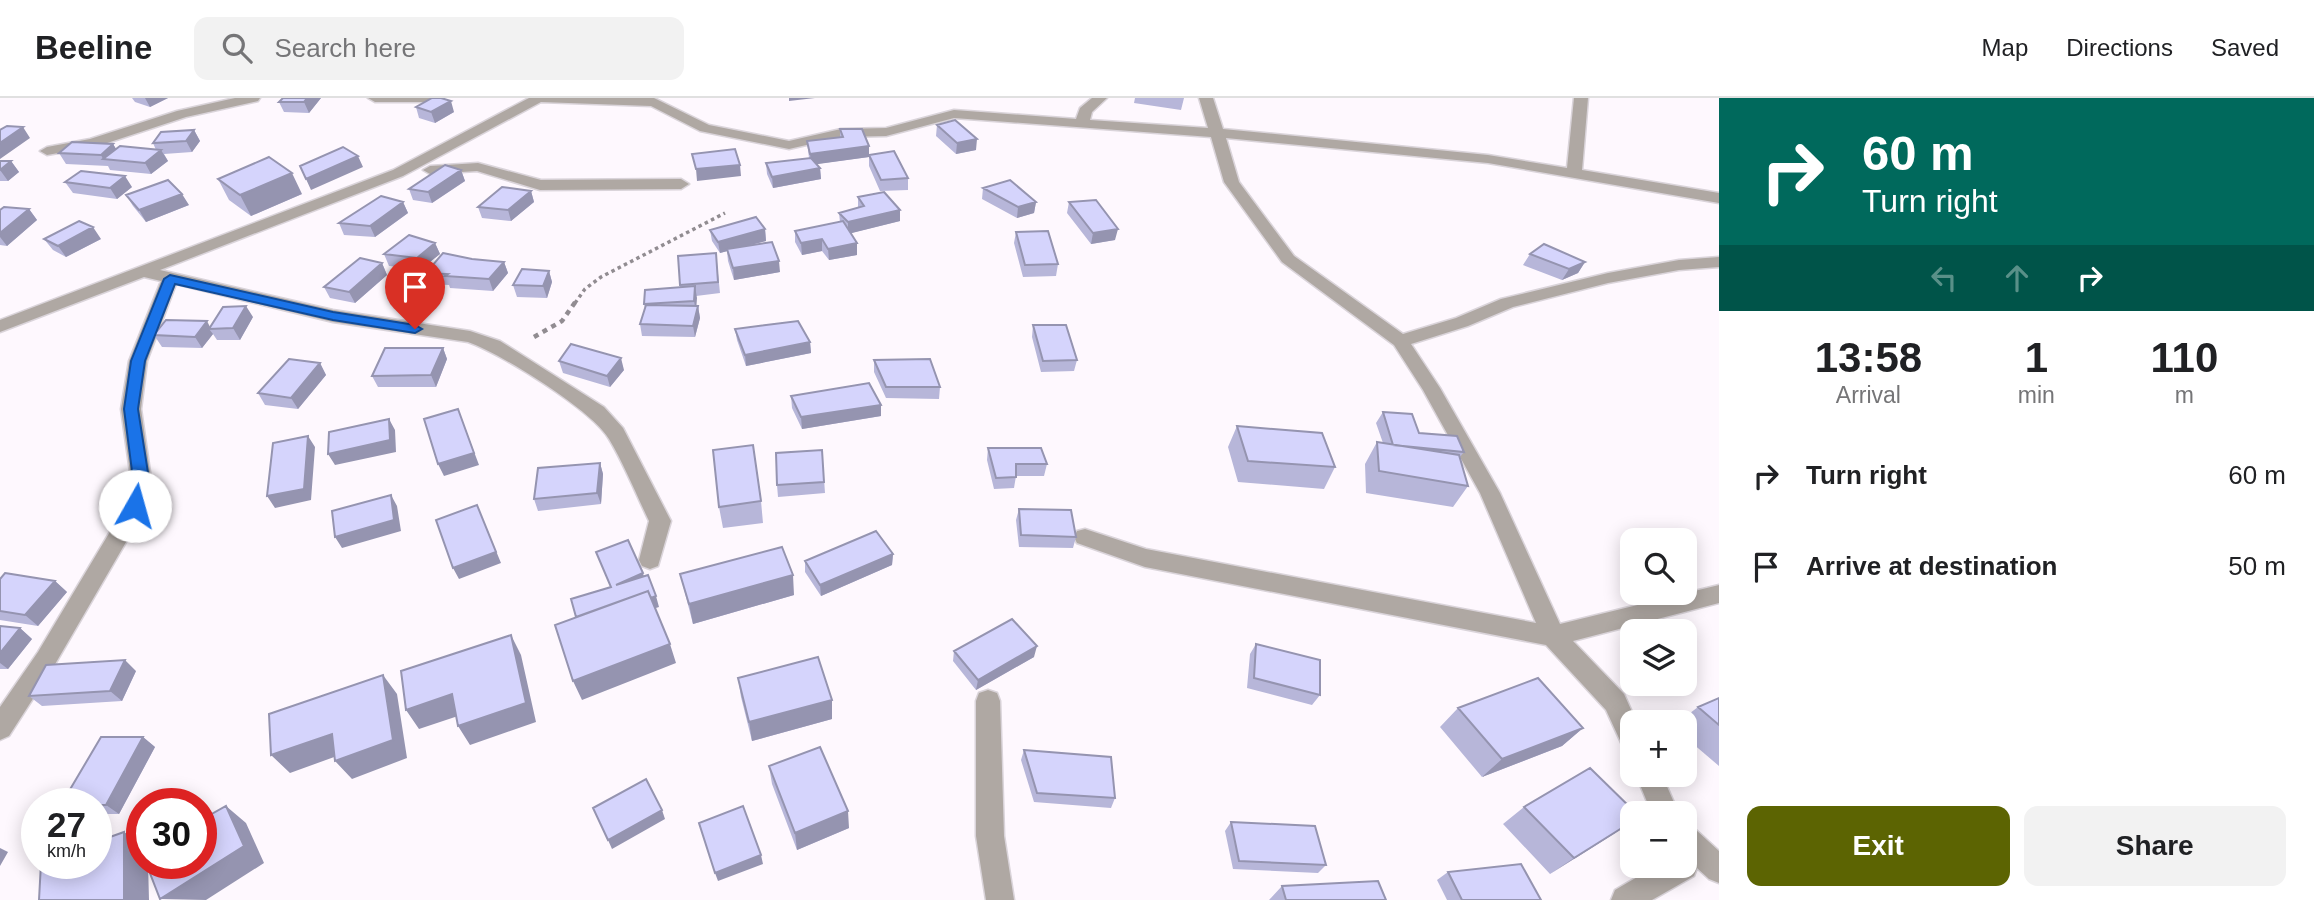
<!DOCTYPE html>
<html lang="en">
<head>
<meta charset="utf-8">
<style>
	body { margin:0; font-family:Arial,sans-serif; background:#f2f2f2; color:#202124; height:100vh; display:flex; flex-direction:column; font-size:26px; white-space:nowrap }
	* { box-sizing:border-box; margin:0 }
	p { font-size:23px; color:#757577 }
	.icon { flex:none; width:38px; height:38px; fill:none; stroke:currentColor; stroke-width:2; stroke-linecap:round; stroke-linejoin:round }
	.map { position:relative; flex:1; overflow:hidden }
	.sheet { display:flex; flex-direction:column; background:#fff; width:595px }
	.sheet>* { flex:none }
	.banner { background:#00695c; color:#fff; overflow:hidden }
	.buttons { position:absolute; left:1620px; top:430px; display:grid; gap:14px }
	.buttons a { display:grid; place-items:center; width:77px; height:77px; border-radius:14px; background:#fff; box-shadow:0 4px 18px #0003; font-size:35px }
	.speed { position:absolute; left:21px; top:690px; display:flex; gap:14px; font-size:35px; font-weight:700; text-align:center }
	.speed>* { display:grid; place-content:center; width:91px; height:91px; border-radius:50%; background:#fff; box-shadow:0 4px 18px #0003; line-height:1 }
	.speed small { font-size:18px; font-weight:400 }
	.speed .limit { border:10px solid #d22; background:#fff; color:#111 }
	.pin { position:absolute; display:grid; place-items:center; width:60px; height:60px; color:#fff; margin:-72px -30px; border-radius:50% 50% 50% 0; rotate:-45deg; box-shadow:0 0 7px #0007 }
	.pin .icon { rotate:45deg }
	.me { position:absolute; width:77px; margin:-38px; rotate:7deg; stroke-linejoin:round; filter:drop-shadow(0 0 5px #0008) }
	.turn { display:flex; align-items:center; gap:24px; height:147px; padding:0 28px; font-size:32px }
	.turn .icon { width:91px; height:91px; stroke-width:2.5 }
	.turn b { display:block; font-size:49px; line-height:60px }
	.lanes { display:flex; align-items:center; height:66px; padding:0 28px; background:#0003; justify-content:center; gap:35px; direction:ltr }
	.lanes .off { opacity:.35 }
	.eta { display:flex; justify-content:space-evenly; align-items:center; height:119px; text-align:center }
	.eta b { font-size:42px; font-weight:800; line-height:49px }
	.button { display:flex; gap:14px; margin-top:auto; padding:14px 28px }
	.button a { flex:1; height:80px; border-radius:14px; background:#5c6402; color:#fff; font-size:28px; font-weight:800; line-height:80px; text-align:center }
	.button a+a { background:#f2f2f2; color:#202124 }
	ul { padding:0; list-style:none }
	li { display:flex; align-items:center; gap:21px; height:91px; padding:0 28px }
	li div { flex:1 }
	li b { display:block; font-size:26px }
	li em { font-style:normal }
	header { display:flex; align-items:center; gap:42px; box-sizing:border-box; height:98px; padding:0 35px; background:#fff; border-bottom:2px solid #e0e0e0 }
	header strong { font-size:33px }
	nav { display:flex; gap:38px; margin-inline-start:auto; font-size:24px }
	.search { width:490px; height:63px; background:#f2f2f2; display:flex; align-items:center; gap:18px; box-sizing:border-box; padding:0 24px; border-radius:14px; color:#757577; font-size:26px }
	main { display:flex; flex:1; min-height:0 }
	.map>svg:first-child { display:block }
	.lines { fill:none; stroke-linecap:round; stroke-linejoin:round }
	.minor-casing { stroke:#dad4da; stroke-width:3 }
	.path-far1 { stroke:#918c91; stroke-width:3.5; stroke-dasharray:3.5 3.5; stroke-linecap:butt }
	.path { stroke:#918c91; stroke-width:4.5; stroke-dasharray:5 5; stroke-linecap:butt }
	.minor { fill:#afa8a3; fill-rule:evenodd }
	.wall { fill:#b7b6d9 }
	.shaded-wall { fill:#9594b0 }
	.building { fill:#d5d4fc; stroke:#9594b0; stroke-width:2 }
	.route { fill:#1a73e8; stroke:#114b97; stroke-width:2 }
</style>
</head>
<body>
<header>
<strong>Beeline</strong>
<div class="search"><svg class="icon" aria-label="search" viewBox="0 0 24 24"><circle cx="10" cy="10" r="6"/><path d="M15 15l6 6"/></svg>Search here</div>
<nav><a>Map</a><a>Directions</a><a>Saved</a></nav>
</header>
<main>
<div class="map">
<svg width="1719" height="802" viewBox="0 0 1719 802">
	<rect width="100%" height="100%" fill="#fef8fe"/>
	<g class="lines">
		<g class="minor-casing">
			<path id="minor" d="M235 0H260L258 3 186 19 98 48 47 57 40 53 47 49 90 41 177 13Z
				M368 0H436L429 4H375Z
				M529 0H654L709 27 789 43 841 31 886 30 954 12 1076 21 1080 10 1092 0H1107L1092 14 1090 22 1208 30 1199 0H1213L1223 31 1488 57 1567 70 1574 0H1588L1582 72 1719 95V105L1488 65 1226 40 1239 84 1294 158 1403 236 1456 220 1501 201 1608 175 1679 162 1719 159V169L1679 172 1608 185 1513 209 1468 228 1411 246 1440 290 1500 395 1560 526 1719 487V505L1573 543 1624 596 1637 625H1633V655L1624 651 1606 612 1546 547 1145 469 1077 445 1074 439 1077 433 1085 431 1146 451 1536 525 1480 395 1423 292 1394 247 1282 164 1224 84 1211 39 954 20 886 38 841 39 789 51 700 33 651 8 541 4 403 78 160 172 333 212 470 233 500 243 604 309 623 330 671 423 658 468 650 471 642 468 639 462 649 423C636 396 624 366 609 341 592 312 500 255 468 244L333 224 176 186 147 263 141 311 151 381 147 408 54 568 9 638 0 642V609L38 554 126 407 131 381 121 311 129 263 161 183 144 179 0 234V222L393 72Z
				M478 65 541 82 681 81 689 86 681 91 540 92 477 73 430 76 423 72 430 68Z
				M988 592 997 595 1000 603 1004 738 1014 802H986L976 738V603L979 595Z
				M1636 677H1662L1679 716H1652Z
				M1685 728 1695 731 1719 753V785L1709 781 1697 770 1694 778 1652 802H1611L1615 792 1656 768H1685Z"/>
		</g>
		<path class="path-far1" d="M575 205 585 191 601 179 725 115"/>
		<path class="path" d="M534 239 562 223 576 203"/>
		<use href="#minor" class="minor"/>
	</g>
	<path class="wall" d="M132 0H168L150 9 135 4Z
		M321 0 309 15 284 14 279 4Z
		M1135 0H1184L1181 12 1134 5Z
		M416 9 454 14 435 25 419 20Z
		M937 27 976 52 956 56 936 38Z
		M840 31 869 48V57L908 80V92L880 93 869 68V59L816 66 820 70 821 81 773 90 767 76 766 65 809 60 807 43 840 39Z
		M194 32 200 43 192 54 164 56 168 63 151 76 110 72 108 68 66 66 59 55 113 46 116 51 156 52 153 45Z
		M0 63H11L19 74 8 83H0Z
		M461 72 465 83 432 105 413 102 409 91Z
		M218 81 302 96 251 118 229 102Z
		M65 84 132 89 117 101 73 95Z
		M983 90 1036 104 1034 115 1017 120 982 101Z
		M531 93 534 104 511 123 482 120 478 109Z
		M126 97 189 107 146 124 133 108Z
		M858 99 900 112V123L851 135 857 145V157L829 162 822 153 802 157 795 144V133L840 124 839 115 858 110Z
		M403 104 408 115 375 139 344 137 339 125Z
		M1069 104 1115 142 1091 146 1067 115Z
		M29 111 37 122 7 148 0 147V112Z
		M765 131 766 143 743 149 780 174 734 182 728 163 727 153 720 155 712 143 710 132Z
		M1016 134 1058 166 1056 178 1023 179 1014 145Z
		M44 141H101L66 159 53 152Z
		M435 145 440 156 421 171 389 168 384 156Z
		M716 155 720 195 696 198V208H698L700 220 695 239 642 238 640 226 645 210 644 206 680 189 678 158Z
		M1530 156 1585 164 1578 175 1562 182 1523 167Z
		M472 161 504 164 508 175 493 193 450 190 449 187 430 186 426 175Z
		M382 165 387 177 355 205 330 200 324 189Z
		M549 173 552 184 547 200 517 199 513 187Z
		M253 219 240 242H217L213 236 202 250 162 249 154 237 210 229Z
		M1033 227 1077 262 1074 273 1041 274 1032 239Z
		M735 231 810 244 811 255 746 268 737 242Z
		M443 250 447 261 436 289H378L372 278Z
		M874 262 940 289 939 301 886 300 874 274Z
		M559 263 624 272 610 289 563 275Z
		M320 265 326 277 298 311 265 307 258 295Z
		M791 298 881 307V318L802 331 792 310Z
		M1383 314 1419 335 1464 354 1460 359 1468 388 1453 409 1366 395 1365 366 1377 344 1383 345 1376 325Z
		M1237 328 1335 369 1324 391 1238 384 1228 349Z
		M988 350 1047 366 1044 378H1016L1014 390 994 391 987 362Z
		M822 352 825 395 778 399 777 387Z
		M600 365 603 376 601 406 538 413 534 401Z
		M761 403 763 425 723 430 719 409Z
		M1019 411 1076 439 1073 450 1019 449 1016 422Z
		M893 456 892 467 821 498 805 474V463Z
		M680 476 794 497 693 526Z
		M0 481 55 483 67 494 38 528 0 522Z
		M0 528 20 530 32 541 8 571H0Z
		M1256 546 1320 597 1312 607 1247 590 1250 556Z
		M954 553 1034 559 976 592 953 563Z
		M136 573 122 603 42 608 29 598Z
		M738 580 832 602V621L752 643 741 599Z
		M1719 600V668L1685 639V625H1677L1698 609Z
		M1458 610 1583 630 1562 648 1482 679 1440 629Z
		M143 639 155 649 119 716H96V705Z
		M1024 652 1115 700 1111 710 1034 704 1021 662Z
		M769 668 849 730 797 752 772 686Z
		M1524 709 1615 735 1550 776 1503 726Z
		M1231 724 1326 767 1318 775 1233 771 1225 733Z
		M1448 774 1541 802H1447L1437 782Z
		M1282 788 1386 802H1269Z"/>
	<path class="shaded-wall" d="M145 0H168L150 9Z
		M307 0H321L309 15 304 4Z
		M789 0H815L789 3Z
		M451 3 454 14 435 25 431 14Z
		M23 29 30 40 0 61V45Z
		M194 32 200 43 192 54 186 43Z
		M977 41 976 52 956 56 957 45Z
		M113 46 120 57 103 61 101 57Z
		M869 48V59L811 67 810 56Z
		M161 52 168 63 151 76 145 65Z
		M358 58 363 69 311 92 306 81Z
		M11 63 19 74 8 83 0 72Z
		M740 67 741 78 697 83 696 71Z
		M820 70 821 81 773 90 772 79Z
		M461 72 465 83 432 105 428 94Z
		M292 75 302 96 251 118 240 97Z
		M125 78 132 89 117 101 110 90Z
		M531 93 534 104 511 123 508 112Z
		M182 96 189 107 146 124 139 112Z
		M403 104 408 115 375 139 370 128Z
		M1036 104 1034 115 1017 120 1018 109Z
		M29 111 37 122 7 148 0 139V135Z
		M900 112V123L848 136V124Z
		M93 129 101 141 66 159 58 148Z
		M765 131 766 143 720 155 718 144Z
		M1118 131 1115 142 1091 146 1093 135Z
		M822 141V153L802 157 801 145Z
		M435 145 440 156 421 171 417 160Z
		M857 145V157L829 162 828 151Z
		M779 163 780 174 734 182 733 170Z
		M504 164 508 175 493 193 489 181Z
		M1585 164 1578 175 1562 182 1569 171Z
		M382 165 387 177 355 205 349 194Z
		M549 173 552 184 547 200 543 188Z
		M695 188 697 200 696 214 694 203Z
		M246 208 253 219 240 242 233 230Z
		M698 208 700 220 695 239 693 228Z
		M207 223 211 231H209L213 236 202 250 195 239Z
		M810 244 811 255 746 268 745 257Z
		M443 250 447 261 436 289 431 277Z
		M621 260 624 272 610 289 607 278Z
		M320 265 326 277 298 311 291 300Z
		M881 307V318L802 331 801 319Z
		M458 311 479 367 444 378 438 366Z
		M389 321 395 332 396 354 335 367 328 356Z
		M308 338 315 349 311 402 275 410 267 398Z
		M600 365 603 376 601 406 597 395Z
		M391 397 397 408 401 433 342 450 335 439Z
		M482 419 501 465 459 481 453 470Z
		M893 456 892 467 821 498 820 487Z
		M643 475 646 486 616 487Z
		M793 477 794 497 693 526 689 506Z
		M55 483 67 494 38 528 25 517Z
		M656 498 659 509 581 534 577 524Z
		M20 530 32 541 8 571 0 565V555Z
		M511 537 521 557 536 624 470 647 458 628Z
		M670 546 676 565 582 602 573 583Z
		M1037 548 1034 559 976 592 978 582Z
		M125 562 136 573 122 603 110 593Z
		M383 577 397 596 407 660 352 681 335 663Z
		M452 596 464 616 419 631 406 612Z
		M832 602V621L752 643 749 624Z
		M1583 630 1562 648 1482 679 1502 661Z
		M332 636 348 654 290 675 271 657Z
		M143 639 155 649 119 716 106 707Z
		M226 708 246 725 264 765 206 802 160 801Z
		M662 712 665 721 612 751 608 742Z
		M848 713 849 730 797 752 795 735Z
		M1633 723 1615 735 1550 776 1574 760Z
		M124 734 142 746V765H148L149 802H124Z
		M0 750 8 754 0 768Z
		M761 757 763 766 718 783 715 775Z"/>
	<path class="building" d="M283 0H307L304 4H279Z
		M432 0H441L451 3 431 14 416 9Z
		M955 22 977 41 957 45 937 27Z
		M7 28 23 29 0 45V32Z
		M840 31H862L869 48 810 56 807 43 843 39Z
		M194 32 186 43 153 45 161 34Z
		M72 44 113 46 101 57 59 55Z
		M120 48 161 52 145 65 103 61Z
		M343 49 358 58 306 81 300 68Z
		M735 51 740 67 696 71 692 56Z
		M894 53 908 80 881 82 869 57Z
		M269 59 292 75 240 97 218 81Z
		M811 60 820 70 772 79 766 65Z
		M0 63H11L0 72Z
		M445 67 461 72 428 94 409 91Z
		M81 73 125 78 110 90 65 84Z
		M168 82 182 96 139 112 126 97Z
		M1010 82 1036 104 1018 109 983 90Z
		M502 89 531 93 508 112 478 109Z
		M884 94 900 112 848 124 839 115 864 108 858 99Z
		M381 98 403 104 370 128 339 125Z
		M1096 102 1118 131 1093 135 1069 104Z
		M4 109 29 111 0 135V112Z
		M756 119 765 131 718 144 710 132Z
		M79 123 93 129 58 148 44 141Z
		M843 123 857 145 828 151 822 141 801 145 795 133Z
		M1048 133 1058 166 1025 167 1016 134Z
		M409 137 435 145 417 160 384 156Z
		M772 144 779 163 733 170 727 151Z
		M1544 146 1585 164 1569 171 1530 156Z
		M443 155 472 161 504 164 489 181 445 178 448 176 426 175Z
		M716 155 718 184 680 187 678 158Z
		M360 160 382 165 349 194 324 189Z
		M522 171 549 173 543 188 513 187Z
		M695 188 694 203 644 206 645 192Z
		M646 207 698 208 693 228 640 226Z
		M246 208 233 230 209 231 223 209Z
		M166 222 207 223 195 239 154 237Z
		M798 223 810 244 745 257 735 231Z
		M1033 227H1066L1077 262 1043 263Z
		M571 246 621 260 607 278 559 263Z
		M385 250H443L431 277 372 278Z
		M289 261 320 265 291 300 258 295Z
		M930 261 940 289H886L874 262Z
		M869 285 881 307 801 319 791 298Z
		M458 311 474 355 438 366 424 321Z
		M1383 314 1412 316 1419 335 1457 338 1464 354 1393 347Z
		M389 321 390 342 328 356 329 334Z
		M1237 328 1322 335 1335 369 1248 363Z
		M308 338 304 391 267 398 273 345Z
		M1377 344 1459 357 1468 388 1379 373Z
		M753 347 761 403 719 409 713 352Z
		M988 350H1041L1047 366H1016V379L996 380Z
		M822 352 824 384 777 387 776 355Z
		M600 365 597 395 534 401 538 370Z
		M391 397 394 422 335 439 332 413Z
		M477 407 496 454 453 470 436 422Z
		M1019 411 1071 412 1076 439 1021 437Z
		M876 433 893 456 820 487 805 463Z
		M628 442 643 475 616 487 648 477 656 498 651 500 648 493 576 519 571 501 611 489 596 454Z
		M782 449 793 477 689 506 680 476Z
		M5 475 55 483 25 517 0 513V481Z
		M648 493 670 546 573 583 555 527Z
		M1012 521 1037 548 978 582 954 553Z
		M0 528 20 530 0 555Z
		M511 537 526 605 458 628 452 596 406 612 401 573Z
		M1256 546 1320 562V597L1254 580Z
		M818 559 832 602 749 624 738 580Z
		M125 562 110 593 29 598 46 567Z
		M383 577 393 642 335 663 332 636 271 657 269 616Z
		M1538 580 1583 630 1502 661 1458 610Z
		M1719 600V627L1698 609Z
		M101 639H143L106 707H96V705H62Z
		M820 649 848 713 795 735 769 668Z
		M1024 652 1111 659 1115 700 1037 695Z
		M1590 670 1637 716H1633V723L1574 760 1524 709Z
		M646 681 662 712 608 742 593 710Z
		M226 708 244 748 160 801 146 765H201V722Z
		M743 708 761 757 715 775 699 725Z
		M1231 724 1315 728 1326 767 1239 763Z
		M124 734V802H39L41 765H96V744Z
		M1521 766 1541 802H1462L1448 774Z
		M1378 783 1386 802H1286L1282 788Z"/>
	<path class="route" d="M170 177 333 214 415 227 422 231 415 235 333 222 175 186 145 263 138 311 149 381 143 408 135 414 127 408 133 381 124 311 131 263 164 181Z"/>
</svg>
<div class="buttons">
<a><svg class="icon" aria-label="search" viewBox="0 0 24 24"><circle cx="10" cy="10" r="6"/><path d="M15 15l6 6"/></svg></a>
<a><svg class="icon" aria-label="layers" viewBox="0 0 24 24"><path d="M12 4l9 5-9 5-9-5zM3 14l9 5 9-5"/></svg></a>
<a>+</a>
<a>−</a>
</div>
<div class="speed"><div>27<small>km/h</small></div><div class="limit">30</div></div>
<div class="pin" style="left:415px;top:231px;background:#d93025"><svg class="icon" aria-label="arrive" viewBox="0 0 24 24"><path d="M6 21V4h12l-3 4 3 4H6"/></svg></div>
<svg class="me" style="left:135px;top:408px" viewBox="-20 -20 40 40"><circle r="19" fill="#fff"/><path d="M0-13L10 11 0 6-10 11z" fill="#1a73e8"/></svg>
</div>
<section class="sheet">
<div class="banner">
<div class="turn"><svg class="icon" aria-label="right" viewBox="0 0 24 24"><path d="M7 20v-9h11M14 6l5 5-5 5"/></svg><div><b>60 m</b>Turn right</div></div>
<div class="lanes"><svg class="icon off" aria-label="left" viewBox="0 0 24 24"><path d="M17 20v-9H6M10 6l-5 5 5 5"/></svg><svg class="icon off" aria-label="ahead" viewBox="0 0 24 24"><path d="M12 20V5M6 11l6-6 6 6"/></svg><svg class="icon" aria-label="right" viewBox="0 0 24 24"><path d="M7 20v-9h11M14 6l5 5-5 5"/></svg></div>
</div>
<div class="eta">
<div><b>13:58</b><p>Arrival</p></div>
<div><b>1</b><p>min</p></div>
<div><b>110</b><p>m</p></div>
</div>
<ul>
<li><svg class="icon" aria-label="right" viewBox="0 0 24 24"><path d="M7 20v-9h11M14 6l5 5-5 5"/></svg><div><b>Turn right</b></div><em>60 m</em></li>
<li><svg class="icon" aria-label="arrive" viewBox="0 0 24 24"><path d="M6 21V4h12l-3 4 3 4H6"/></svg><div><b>Arrive at destination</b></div><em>50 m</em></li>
</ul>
<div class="button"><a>Exit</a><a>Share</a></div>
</section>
</main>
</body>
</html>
